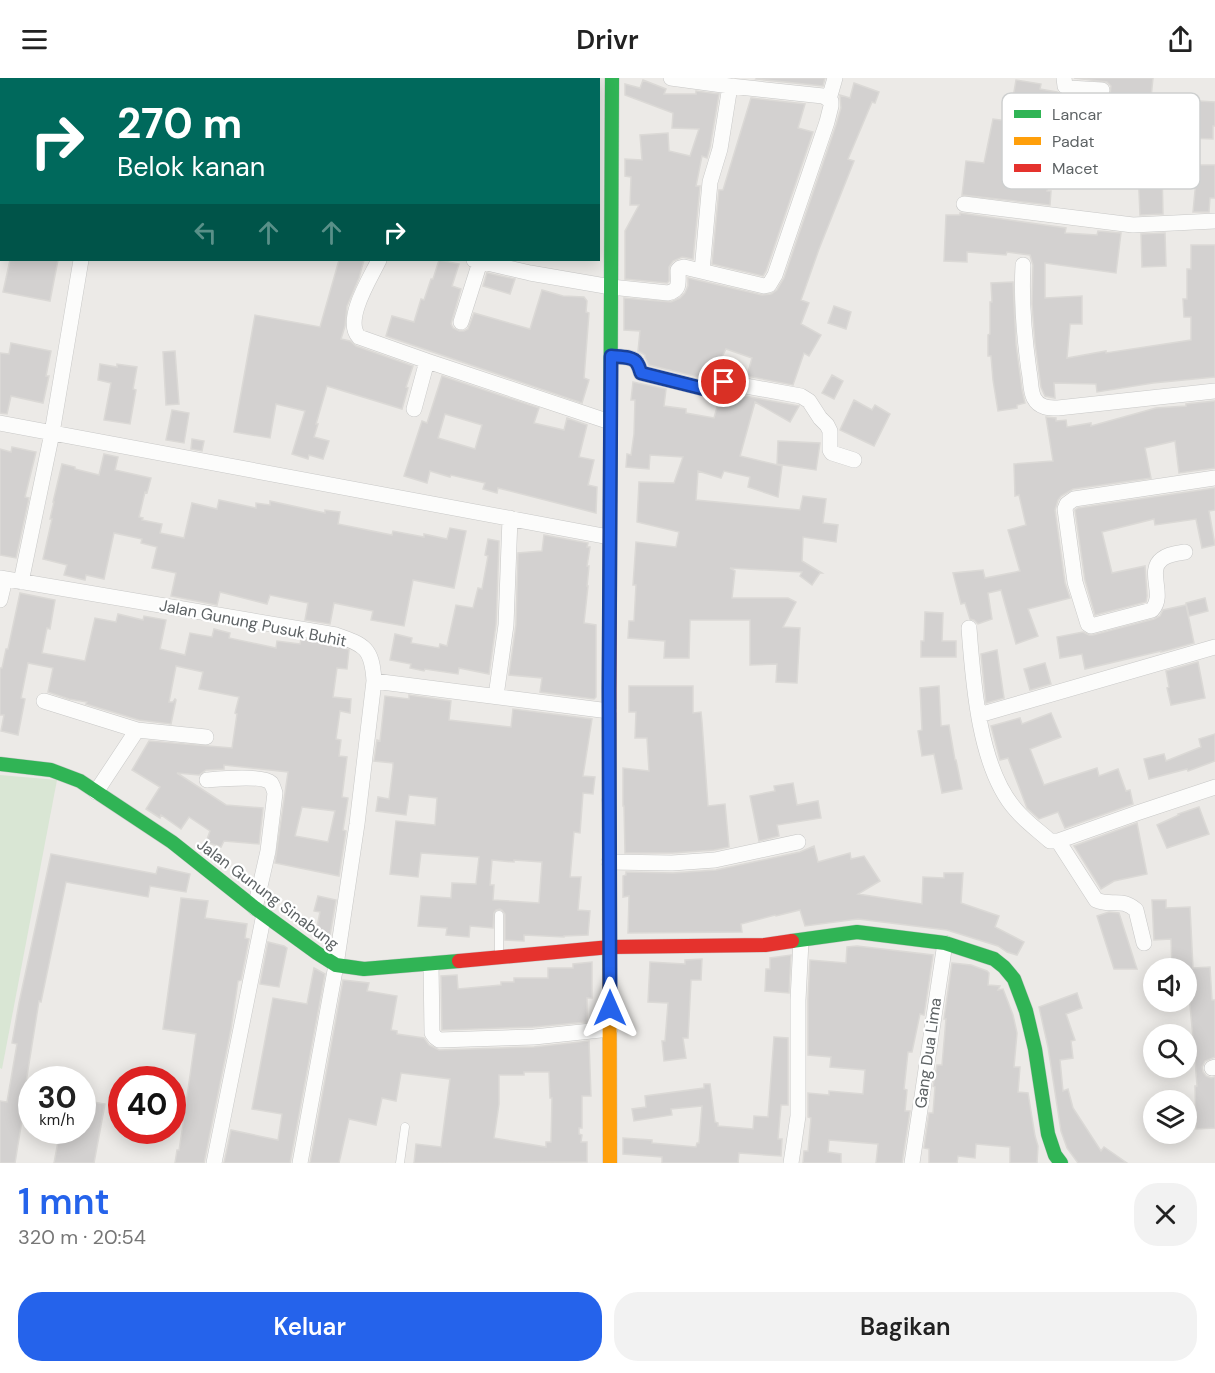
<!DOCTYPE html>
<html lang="id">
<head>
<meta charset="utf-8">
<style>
	body { margin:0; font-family:"DM Sans",sans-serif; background:#f2f2f2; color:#222; height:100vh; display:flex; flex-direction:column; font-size:22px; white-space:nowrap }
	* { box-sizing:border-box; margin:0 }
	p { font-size:20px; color:#767676 }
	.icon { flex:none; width:33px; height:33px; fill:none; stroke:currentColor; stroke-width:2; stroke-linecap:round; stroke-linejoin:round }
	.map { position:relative; height:1085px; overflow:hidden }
	.side { display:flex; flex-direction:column; background:#fff; flex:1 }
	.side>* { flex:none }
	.top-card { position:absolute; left:0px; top:0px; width:600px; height:183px; box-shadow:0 3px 15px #0003; background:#00695c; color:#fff; overflow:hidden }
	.controls { position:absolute; left:1143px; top:880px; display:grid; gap:12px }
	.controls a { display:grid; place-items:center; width:54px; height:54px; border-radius:50%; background:#fff; box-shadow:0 3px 15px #0003; font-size:30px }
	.speed { position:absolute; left:18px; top:988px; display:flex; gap:12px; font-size:30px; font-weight:700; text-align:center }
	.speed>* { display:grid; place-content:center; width:78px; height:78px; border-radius:50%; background:#fff; box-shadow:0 3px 15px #0003; line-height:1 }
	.speed small { font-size:15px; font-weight:400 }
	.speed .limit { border:9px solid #d22; background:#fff; color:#111 }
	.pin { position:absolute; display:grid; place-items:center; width:51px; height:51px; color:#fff; margin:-26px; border:3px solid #fff; border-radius:50%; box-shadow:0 2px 6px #0007 }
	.me { position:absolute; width:66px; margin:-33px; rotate:0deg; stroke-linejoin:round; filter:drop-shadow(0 0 4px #0008) }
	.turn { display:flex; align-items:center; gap:21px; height:126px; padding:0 18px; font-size:27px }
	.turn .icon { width:78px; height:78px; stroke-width:2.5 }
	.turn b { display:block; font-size:42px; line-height:51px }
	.lanes { display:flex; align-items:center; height:57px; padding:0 18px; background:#0003; justify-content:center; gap:30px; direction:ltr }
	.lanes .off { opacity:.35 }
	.round { display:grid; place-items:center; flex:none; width:63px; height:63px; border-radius:24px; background:#f2f2f2 }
	.headline { display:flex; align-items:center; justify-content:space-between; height:102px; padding:0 18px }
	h1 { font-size:36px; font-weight:600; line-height:45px; color:#2563eb }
	.primary-button { display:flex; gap:12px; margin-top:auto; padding:12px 18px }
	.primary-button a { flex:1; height:69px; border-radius:24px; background:#2563eb; color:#fff; font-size:24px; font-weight:600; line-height:69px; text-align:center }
	.primary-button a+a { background:#f2f2f2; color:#222 }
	header { display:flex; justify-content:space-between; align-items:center; height:78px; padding:0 18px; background:#fff; font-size:27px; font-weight:600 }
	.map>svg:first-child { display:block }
	.green { fill:#d9e6d4 }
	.building { fill:#d3d1d0; stroke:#dbd9d6; stroke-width:1.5; fill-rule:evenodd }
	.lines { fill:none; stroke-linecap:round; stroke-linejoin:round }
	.lane-casing { stroke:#c8c8c7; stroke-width:9 }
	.street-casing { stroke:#c8c8c7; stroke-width:16 }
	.fast-casing { stroke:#c8c8c8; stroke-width:15 }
	.slow-casing { stroke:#c8c8c8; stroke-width:15 }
	.jam-casing { stroke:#c8c8c8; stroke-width:15 }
	.lane { stroke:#fcfcfb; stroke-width:8 }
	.street { stroke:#fcfcfb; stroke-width:15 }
	.fast { stroke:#30b455; stroke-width:14 }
	.slow { stroke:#ff9f0a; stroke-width:14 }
	.jam { stroke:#e5322d; stroke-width:14 }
	.route-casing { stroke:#184099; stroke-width:15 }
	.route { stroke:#2563eb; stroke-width:10 }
	.labels { text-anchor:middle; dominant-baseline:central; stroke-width:4.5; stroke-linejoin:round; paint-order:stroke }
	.street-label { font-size:16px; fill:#5d6264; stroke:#fff }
	.key { fill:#fff; stroke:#ced0d0; stroke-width:1.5 }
	.key-label { font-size:16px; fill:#5d6264 }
</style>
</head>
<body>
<header><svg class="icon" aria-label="menu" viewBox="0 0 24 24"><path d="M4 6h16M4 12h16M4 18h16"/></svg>Drivr<svg class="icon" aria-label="share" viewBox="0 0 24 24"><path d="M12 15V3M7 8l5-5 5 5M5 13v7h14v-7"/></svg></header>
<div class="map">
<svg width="1215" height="1085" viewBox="0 0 1215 1085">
	<rect width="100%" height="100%" fill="#eceae7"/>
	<path class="green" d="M0 697 57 702 2 991 0 990Z"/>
	<path class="building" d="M757 0H825L823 8 756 1Z
		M1074 0H1153L1151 20 1215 24V48H1213V61L1187 60 1188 46 1142 43 1141 58 1109 56 1107 77 1053 71 1047 113H1051L1050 127 962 117 966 83 984 85 993 41 1009 43 1016 2 1041 6 1040 11 1057 14 1068 20 1101 22 1107 20 1110 17 1111 8 1107 4Z
		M643 2 666 11 664 16H696V13L719 16 710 69 707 80 702 78 696 108H700L693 181 682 179 673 183 669 189V203L667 205 625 201V153L639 127H630L631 99 625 98V81L642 82 640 57 668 55 669 73 690 78 699 51 672 50 673 35 625 17V6L640 10Z
		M854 5 879 14 875 25 872 24 848 81 854 83 819 171 801 222 809 225 801 246 821 257 809 278 804 275 793 307 747 298 752 280 726 271 710 302 649 287 645 279V277L638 273 640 253 624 252V220L671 224 680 220 685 215 688 208V200L762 217 771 216 777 212 784 200 836 47 841 30 840 17 850 20Z
		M751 20 805 26 798 50 813 54 766 193 763 198 712 186 719 112H723Z
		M1195 87H1215V120H1210L1209 134H1193L1196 102H1195Z
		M1162 90 1163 136 1140 137 1138 91Z
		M960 135 1066 150 1065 155 1097 157 1098 153 1121 155 1116 195 1045 185V220L1082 218V246H1070L1067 280 1106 273V275L1191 262V239H1184L1183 221H1187V191H1191V167H1215V299L1153 305 1097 314 1096 306 1054 305 1055 320 1045 318 1041 309 1035 265 1032 226 1033 187 1030 177 1007 174 1006 177 967 174V184L944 183 946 137H960Z
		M1165 155 1166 188 1142 189 1141 156Z
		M10 182H58L50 223 3 214Z
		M339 182H364L359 200 347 228 345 248 341 261 350 263 356 268 413 288 406 309 408 310 402 331 327 308 316 346H318L314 359 329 363 323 381 309 377 308 381 292 376 305 333 276 326 270 360 234 354 255 237 320 249Z
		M439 182 459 186 452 208 461 211 451 246 453 250 459 253H464L468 251 474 235 530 251 542 212 563 218 584 219 587 223 586 234 589 235 584 300 589 302 582 325 386 258 392 238 414 244 421 221 424 222 431 201H433Z
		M487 195 515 201 510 216 483 208Z
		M1013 204 1016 267 1022 312 1025 325 1017 327V330L998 333 993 302 991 278H988V257L990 256V224H992L991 205Z
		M834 228 851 234 846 251 828 245Z
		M11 265 51 273 46 298H49L43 325 11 318 7 336 0 335V275L9 276Z
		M175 273 179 326 166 327 163 274Z
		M100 286 117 289V286L137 289 133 311 136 312 130 346 104 342 111 305 98 302Z
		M832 297 843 303 834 321 822 315Z
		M442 298 539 330 534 345 564 352 567 340 587 347 579 379 594 382 588 407 597 409 596 435 498 410 497 415 483 411 485 405 451 397 450 399 430 393 427 405 404 398 422 343 427 345ZM445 336 482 347 475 371 438 360Z
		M633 304 666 311 664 328 686 331V335L714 340 719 322 728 315 799 328 790 344 755 324 740 378 782 388 778 419 748 409 750 399 724 393 721 400 698 393 696 422 800 432 803 418 826 421 823 445 838 447 836 464 803 459 802 483 822 495H820L812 507 800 498 802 494 730 490 735 493 732 520H788L796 524 783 549 800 550 797 605 776 604 777 586 750 587V542H690L689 580H664L665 563 628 560 629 543H634L636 507H633L636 464 676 469 679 454 637 444 639 404 674 405 683 379 650 377 649 391 626 389 627 376 631 377 634 356 635 322H631Z
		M854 322 872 332 875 327 890 336 874 368 840 352Z
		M1215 323V390L1179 395 1175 363 1145 370 1151 400 1073 411 1061 418 1058 422 1055 432 1065 505 1070 520 1028 531 1038 558 1016 566 1001 512 988 515 992 541 978 546 974 542 970 541 965 525 961 526 953 495 983 492 985 500 1020 493 1008 452 1026 447 1019 417 1015 418 1014 386 1053 383 1046 339 1056 340V343L1066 342 1067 349 1091 345V348L1156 330 1186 328V326Z
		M172 332 189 335 184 365 166 362Z
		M192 361 204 363 202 373 191 371Z
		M778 363 820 365 816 392 777 386Z
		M12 369 36 374 25 419 29 420 16 480 0 477V371L11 374Z
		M104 376 118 379 115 392 151 400 147 415 145 414 139 439 143 440 142 442 162 446 160 455 184 460 192 425 217 431 219 422 256 430V425L270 427V423L325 435V432L340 434 338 446 392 457 393 453 424 459V456L447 461 450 450 466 453 454 510 413 502 404 548 371 542 373 533 334 525 330 546 305 542 308 525 270 517 267 526 220 514 217 527 171 518 176 495 152 490 157 469 141 465 142 461 114 455 104 501 86 497 85 502 64 497 67 487 43 481 52 441H50L54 424H53L62 386 75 389V391L99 397Z
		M1215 410V432L1209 433 1215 467 1202 470 1196 441 1155 447 1154 441 1102 454 1112 495 1145 488 1147 518 1146 524 1095 537 1085 502 1075 432 1078 430Z
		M544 457 588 465 587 469H590L587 488H589L587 508H588L584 545 596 547V619L594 621 540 614 542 600 509 597 516 547 518 475 542 473Z
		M488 461 499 463 496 546 489 596 459 590 458 596 425 591 424 593 410 590 411 586 390 582 395 556 412 560 411 565 439 570 440 566 447 568 456 527 473 530 478 510 482 511 488 478 485 477Z
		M20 515 55 522 50 551 47 550 42 575 85 583 95 540 116 544 118 536 143 542 144 538 166 542 160 571 185 577 190 555 212 559 214 551 230 555 229 560 276 570 277 563 300 566 301 561 326 565V567L341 569 349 572 347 591 337 590 333 619 351 621 350 635 340 633 336 661 341 662 339 678 347 679 342 719 348 720 343 752 346 753 339 798 275 785 288 694 224 687V691L206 692 199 697 177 695 226 727 263 730 259 766 224 763 221 769 206 764 210 753 189 739 181 751 161 737 160 740 146 731 160 709 132 692 149 663 232 670 237 636 235 635 239 619 199 611 203 594 176 588 169 624H173L175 621 176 622 171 646 139 642 86 626 87 624 69 621 48 614 53 590 28 585 21 620 25 621 18 657 1 653 4 637H0V590H2L6 571H8ZM302 729 335 733 328 764 295 758Z
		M1205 520 1208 533 1189 538 1186 525Z
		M1186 527 1194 565 1161 574V573L1085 591 1082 576 1060 580 1057 559 1083 554 1089 557H1093L1154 541 1160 538 1163 532Z
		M925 534 943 535 942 563H956V579H921V563H924Z
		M997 572 1004 620 986 625 981 576Z
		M1198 584 1205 620 1171 627 1167 610 1169 609 1166 593Z
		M1045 585 1051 606 1030 612 1024 591Z
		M629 608H693V635L701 634 702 644 708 728 725 726 729 769 714 772 672 775H625L624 728H623V690L649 693 647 660H635L636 634H629Z
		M939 608 941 648 949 647 955 682H956L962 711 942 715 934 676 922 678 918 653 922 652 920 610Z
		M409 617 451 623 449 642 511 649 513 631 592 641 583 698 595 699 593 716 583 715 580 755 574 754 570 799H581L578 832 590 833 588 857 564 858V859L524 857V863L505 862V836L502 832 500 831 496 832 494 835 493 850 470 848 469 859 446 857 447 850 418 848 421 818 451 820 452 805 476 806 479 779 421 775 418 799 390 796 396 743 435 747 437 720 409 717 406 737 376 733 378 719 389 721 393 689V685L374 683 377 662 380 663 385 618 409 621ZM492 782 514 784V782L542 784 539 825 493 822 494 807H490Z
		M1051 635 1061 659 1030 671 1044 707 1097 690 1099 698 1118 691 1126 713 1130 712 1133 726 1065 750 1058 734 1039 741 1027 730 1008 680 1000 682 991 648 1020 640 1022 646Z
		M1215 656V683L1188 693 1187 691 1149 701 1144 681 1164 676 1166 683 1201 669 1199 661Z
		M793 705 797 727 818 723 821 740 777 747 779 758 759 763 750 718 775 713 774 708Z
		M1199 729 1209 756 1167 770 1157 747 1179 737 1178 736Z
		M1137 745 1147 796 1114 803 1101 811 1074 768Z
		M814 768 818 784 850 775 851 781 864 778 880 803 858 816 922 826 923 799 944 800V795H963L961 825 999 838 995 849 1024 864 1017 877 1007 874 998 868 947 852 858 841 805 848 800 832 776 838 775 837 741 846 742 854 628 855 629 818 623 819V798L626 797V794L673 795 716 792 800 774Z
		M51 776 156 796 158 789 190 796 186 814 150 808 148 819 66 804 41 924 39 923 21 1036H23L15 1085H0V1023L7 1024 17 966 12 965 19 925Z
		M318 818 336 822 330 857 316 854 320 834 314 833Z
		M181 820 208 823 205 840 247 846 245 860 249 861 241 902 238 903 231 951 204 1085H175L177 1072H179L182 1053 196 956 163 951Z
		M1152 822H1166V830L1190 829 1193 890 1210 889 1212 922H1215V979L1205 983 1202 989 1203 994 1206 998 1211 1000 1215 999V1050L1196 1051 1195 1008H1197L1195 981 1189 917H1186V891H1172L1171 861 1154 862Z
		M1109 834 1119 835 1137 891H1114L1097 838Z
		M268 864 284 868 287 870 279 909 260 906Z
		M857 868 933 877 924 937 920 936 912 974H908L904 1011 907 1012 905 1033H910L902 1085H876L878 1066 829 1062 828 1074 841 1076V1085H803L804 1073H808L811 1040 808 1039V1015L829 1017V1013L863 1016 865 992 830 989 831 979 808 977V922L810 882 846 885 847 869Z
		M791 877 789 915 765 913 766 891H770V880Z
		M702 881 701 902H691L688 960H683L686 980 664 983 662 963H665L668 925 648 924 650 884 685 886V882Z
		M592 884V920H587V944L533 949 442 952 441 898 457 897 458 911 501 907V904H514V900H548V890H573V886Z
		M952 885 971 887 987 893 989 895 988 907 1000 908 998 912 1003 911 1013 937 1017 955 1014 989H1020L1018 1014 1028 1015 1035 1058 1038 1068 1037 1085H1010V1069L976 1066 975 1080 958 1078 957 1085H929V1071L924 1070 929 1035H933L935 1009 933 1008 937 987H942L946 941H944Z
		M314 890 325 896 290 1085H224L231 1052 278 1062 282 1036 252 1031 273 920 307 926Z
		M343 902 369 905 367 913 397 918 391 952 397 953V956L424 960 429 967 439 972 534 969 589 963 591 1018H582V1050H579V1056L582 1057 581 1064H587V1084L414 1085 416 1066 441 1069 450 1001 401 995 396 1023 382 1020 376 1047 349 1041 339 1085H310ZM524 994H549L550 1020H552L551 1064H546V1069L494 1060 499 1026V997H524Z
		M1077 915 1082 930 1066 936 1075 962 1071 963 1073 980 1060 982 1063 1013 1068 1011 1073 1030 1101 1073 1104 1069 1127 1085H1078L1067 1070 1061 1053 1048 969 1039 929Z
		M774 959 788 960V1027H781L778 1061H782L781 1078 739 1075 738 1085H662V1079L623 1076V1060L652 1062V1065L696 1069 697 1065H699L702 1028 671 1031 672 1037 634 1043 632 1031 646 1029 645 1018 704 1010V1006H710L715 1044 718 1045V1048L753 1051 754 1038 768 1039Z
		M82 1022 105 1026 94 1085H54L60 1053H82Z"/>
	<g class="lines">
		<g class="lane-casing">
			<path id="lane" d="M499 837V878
				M400 1085 405 1049"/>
		</g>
		<g class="street-casing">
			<path id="street" d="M383 0 386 2
				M1064 0 1065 8 1069 10 1102 12
				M110 2 111 0
				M829 21 835 0
				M964 126 1133 147 1215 143
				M379 182C371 199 343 242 359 259L427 283
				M474 182 530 195 611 209 668 215C681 212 678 204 678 192L680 190 684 189 764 208 769 207 775 197 827 44 831 28V23L823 18 730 8 671 0
				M1023 187C1021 223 1024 257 1029 293 1031 301 1030 313 1034 320 1039 330 1049 330 1058 330L1215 313
				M702 193 710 104 720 71 730 8
				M461 244 480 184
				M611 278C618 279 634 278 637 285 639 288 640 292 641 295L714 313 717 312 724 304 801 318 809 323 820 340 827 347 830 353V372L832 375 854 382
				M414 331 427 283 610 344
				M0 345 609 459
				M1185 474C1178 475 1168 476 1162 481 1146 493 1166 517 1152 532L1091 548 1088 546 1075 504 1065 431 1067 426 1074 421 1215 400
				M0 500 336 557C365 567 372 570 374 603L357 746 336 887 300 1085
				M21 504 52 355 81 182
				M0 522 5 501
				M969 550C973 604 979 691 1016 732 1026 744 1039 753 1050 763H1058L1137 735 1215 709
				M374 603 609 633
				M496 618 506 547 510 440
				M44 623 137 652
				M979 637 1215 569
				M207 702C219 701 263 697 271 705 273 708 274 712 275 715L268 773 255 830
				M96 714 137 652 206 659
				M1058 763 1096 822C1113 829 1121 819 1136 832L1144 865
				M609 784 672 785 715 782 798 764
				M431 886 432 955 435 959 439 962 534 959 610 951
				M1212 990 1215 989
				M214 1085 264 836
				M791 1085 798 1038V922L801 863
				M912 1085 945 865"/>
		</g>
		<g class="fast-casing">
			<path id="fast" d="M610 423 612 0
				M0 686 51 692 80 703 172 764 255 830 317 875 336 887 364 891 459 883
				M792 863 857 854 945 865 994 881 1004 889 1014 901 1026 933 1035 971 1048 1056 1055 1077 1061 1085"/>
		</g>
		<g class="slow-casing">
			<path id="slow" d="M609 722 610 1085"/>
		</g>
		<g class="jam-casing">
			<path id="jam" d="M609 722 610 423
				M459 883 610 869 765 867 792 863"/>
		</g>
		<use href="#lane" class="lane"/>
		<use href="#street" class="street"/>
		<use href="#fast" class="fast"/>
		<use href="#slow" class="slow"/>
		<use href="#jam" class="jam"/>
	</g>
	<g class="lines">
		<g class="route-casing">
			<path id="route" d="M610 930 609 611 611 278C618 279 633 278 637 285 639 288 640 292 641 295L709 312H717L724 304"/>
		</g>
		<use href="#route" class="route"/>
	</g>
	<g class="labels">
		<g class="street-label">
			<text transform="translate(253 545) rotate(11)">Jalan Gunung Pusuk Buhit</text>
			<text transform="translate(268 816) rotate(37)">Jalan Gunung Sinabung</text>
			<text transform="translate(928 975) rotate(-82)">Gang Dua Lima</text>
		</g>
	</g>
	<rect x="1002" y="15" width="198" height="96" rx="9" class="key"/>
	<rect x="1014" y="32" width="27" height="8" fill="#30b455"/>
	<rect x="1014" y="59" width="27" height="8" fill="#ff9f0a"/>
	<rect x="1014" y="86" width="27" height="8" fill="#e5322d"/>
	<g class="key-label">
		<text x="1052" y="42">Lancar</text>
		<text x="1052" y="69">Padat</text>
		<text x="1052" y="96">Macet</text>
	</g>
</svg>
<div class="controls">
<a><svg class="icon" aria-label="sound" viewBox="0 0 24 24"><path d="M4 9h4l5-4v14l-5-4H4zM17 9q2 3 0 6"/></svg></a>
<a><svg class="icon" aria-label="search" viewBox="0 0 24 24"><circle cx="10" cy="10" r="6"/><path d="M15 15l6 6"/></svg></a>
<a><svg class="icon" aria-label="layers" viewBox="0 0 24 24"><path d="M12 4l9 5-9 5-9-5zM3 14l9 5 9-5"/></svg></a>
</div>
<div class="speed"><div>30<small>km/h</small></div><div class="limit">40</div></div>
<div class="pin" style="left:724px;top:304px;background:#d93025"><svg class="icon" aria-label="arrive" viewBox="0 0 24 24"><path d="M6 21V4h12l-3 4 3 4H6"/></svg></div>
<svg class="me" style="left:610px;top:930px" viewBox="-20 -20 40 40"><path d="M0-17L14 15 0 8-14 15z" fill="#2563eb" stroke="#fff" stroke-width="4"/></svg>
<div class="top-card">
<div class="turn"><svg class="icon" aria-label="right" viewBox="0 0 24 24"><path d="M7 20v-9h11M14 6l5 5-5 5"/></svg><div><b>270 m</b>Belok kanan</div></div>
<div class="lanes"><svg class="icon off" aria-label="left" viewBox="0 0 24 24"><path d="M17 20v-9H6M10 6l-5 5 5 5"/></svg><svg class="icon off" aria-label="ahead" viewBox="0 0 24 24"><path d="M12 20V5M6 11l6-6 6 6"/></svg><svg class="icon off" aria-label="ahead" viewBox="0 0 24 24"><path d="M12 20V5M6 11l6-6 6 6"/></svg><svg class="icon" aria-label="right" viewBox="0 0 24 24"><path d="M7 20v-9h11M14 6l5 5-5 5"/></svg></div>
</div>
</div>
<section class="side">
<div class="headline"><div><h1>1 mnt</h1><p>320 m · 20:54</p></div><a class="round"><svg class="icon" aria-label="close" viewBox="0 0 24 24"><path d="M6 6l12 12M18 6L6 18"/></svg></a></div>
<div class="primary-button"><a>Keluar</a><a>Bagikan</a></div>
</section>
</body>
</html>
